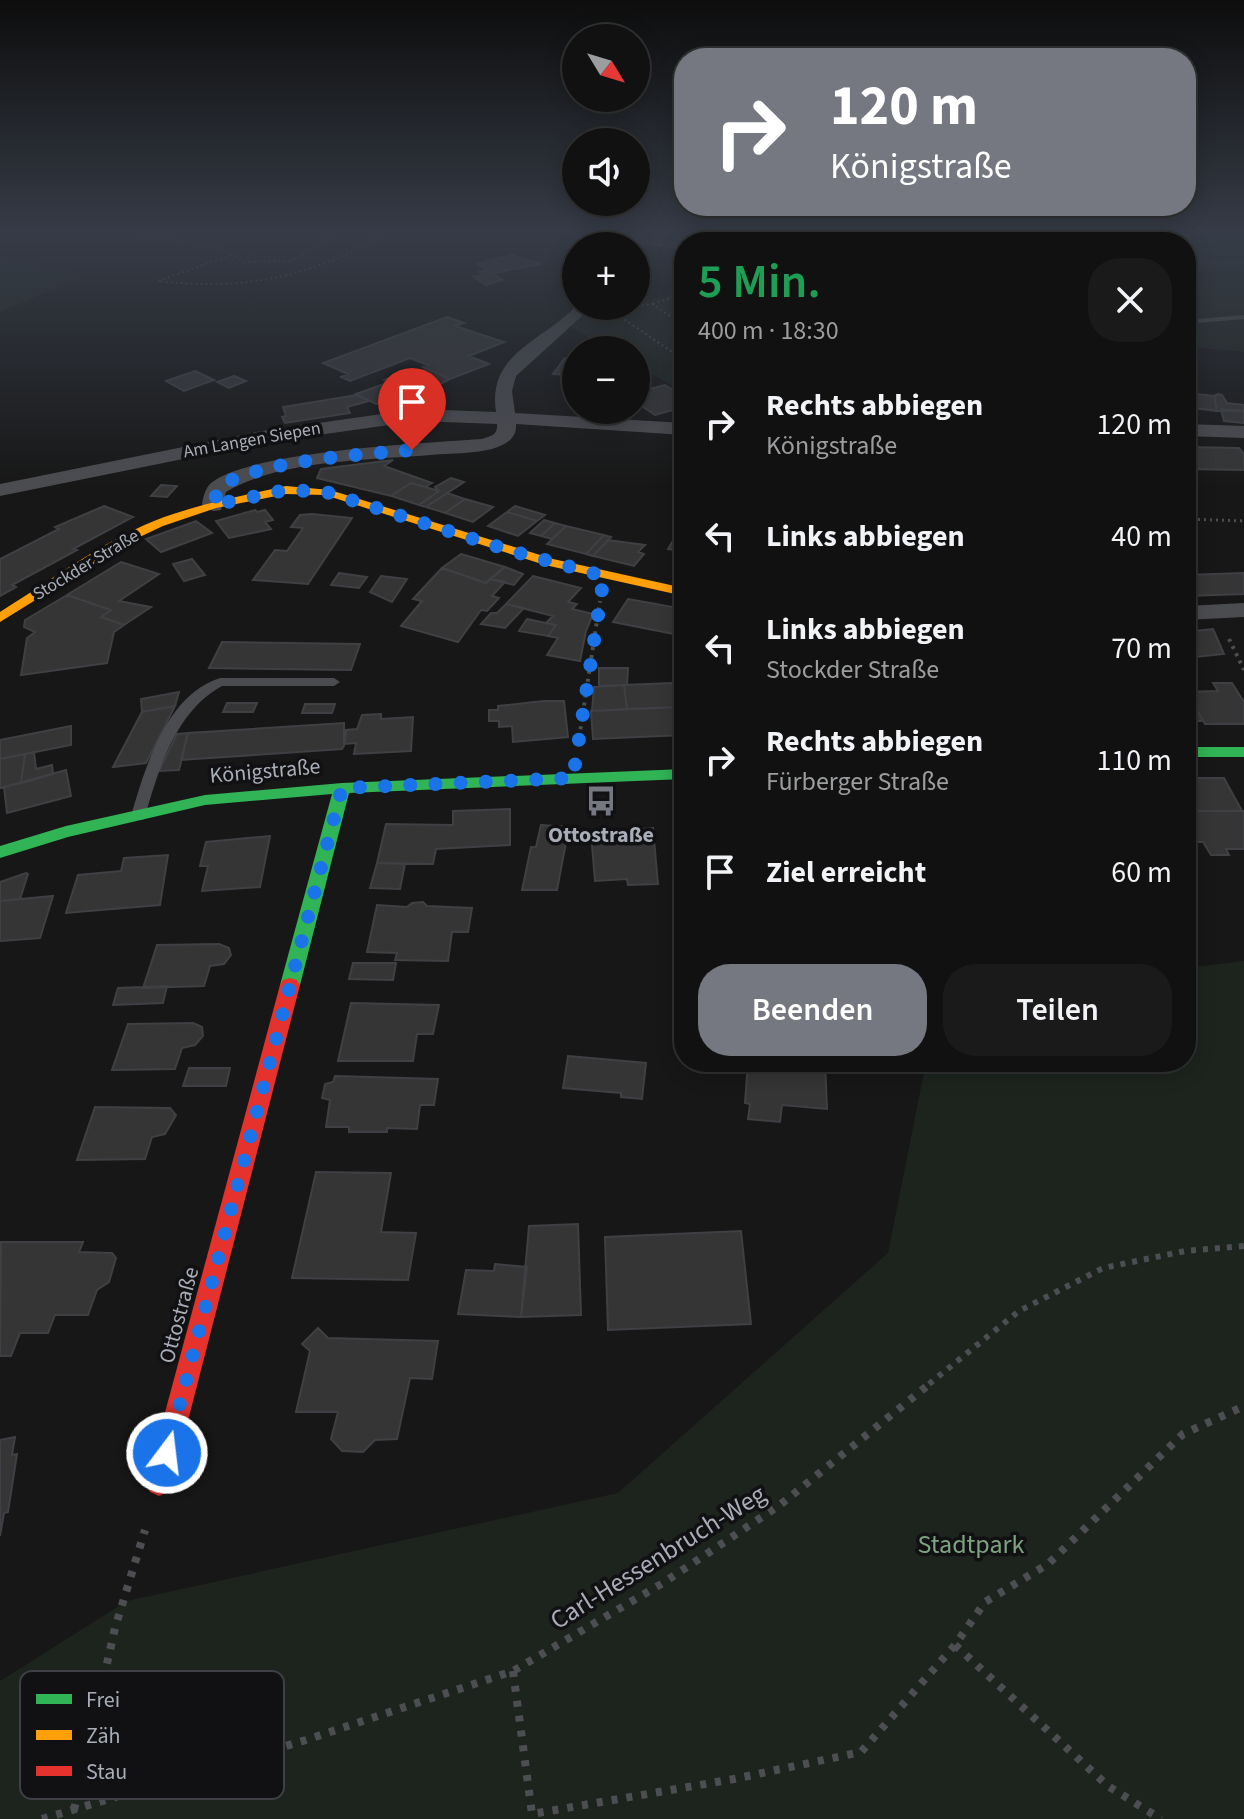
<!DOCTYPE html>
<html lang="de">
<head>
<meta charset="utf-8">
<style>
	body { margin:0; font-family:"Source Sans 3",sans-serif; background:#1a1a1a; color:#f1f3f6; height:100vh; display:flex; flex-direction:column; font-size:30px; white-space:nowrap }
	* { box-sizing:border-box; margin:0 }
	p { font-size:26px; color:#9c9d9f }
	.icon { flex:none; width:44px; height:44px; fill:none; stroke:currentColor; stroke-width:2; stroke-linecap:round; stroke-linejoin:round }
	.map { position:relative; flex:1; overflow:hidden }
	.details { position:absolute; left:674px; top:232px; width:522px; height:840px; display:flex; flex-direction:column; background:#111; border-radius:32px; box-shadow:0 4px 20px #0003,0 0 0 2px #303131 }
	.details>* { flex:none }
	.hud { position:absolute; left:674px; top:48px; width:522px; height:168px; border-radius:32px; box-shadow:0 4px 20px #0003,0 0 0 2px #303131; background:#757880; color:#fff; overflow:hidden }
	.needle { width:52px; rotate:128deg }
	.buttons { position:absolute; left:562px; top:24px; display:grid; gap:16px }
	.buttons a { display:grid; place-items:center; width:88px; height:88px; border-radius:50%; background:#111; box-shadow:0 4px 20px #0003,0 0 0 2px #303131; font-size:40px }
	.pin { position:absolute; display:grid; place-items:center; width:68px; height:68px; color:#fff; margin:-82px -34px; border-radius:50% 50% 50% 0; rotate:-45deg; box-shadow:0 0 8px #0007 }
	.pin .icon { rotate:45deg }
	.me { position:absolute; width:88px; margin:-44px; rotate:15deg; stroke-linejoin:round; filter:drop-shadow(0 0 6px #0008) }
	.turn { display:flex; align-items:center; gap:28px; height:168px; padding:0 24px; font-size:36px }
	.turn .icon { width:104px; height:104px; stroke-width:2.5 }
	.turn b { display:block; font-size:56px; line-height:68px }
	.round { display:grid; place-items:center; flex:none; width:84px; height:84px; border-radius:32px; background:#1a1a1a }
	.summary { display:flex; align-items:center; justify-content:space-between; height:136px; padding:0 24px }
	h1 { font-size:48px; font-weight:600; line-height:60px; color:#1e9e55 }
	.button { display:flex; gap:16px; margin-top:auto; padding:16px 24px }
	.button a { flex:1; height:92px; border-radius:32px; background:#757880; color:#fff; font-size:32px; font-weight:600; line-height:92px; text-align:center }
	.button a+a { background:#1a1a1a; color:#f1f3f6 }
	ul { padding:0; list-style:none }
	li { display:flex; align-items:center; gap:24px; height:112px; padding:0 24px }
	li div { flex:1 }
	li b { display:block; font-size:30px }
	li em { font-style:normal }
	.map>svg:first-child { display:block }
	.green { fill:#1d241e }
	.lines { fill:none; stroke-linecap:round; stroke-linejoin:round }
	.stream { fill:#2a3239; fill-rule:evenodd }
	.building { fill:#353536; stroke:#3f4043; stroke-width:2 }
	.path-far4 { stroke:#4d4e52; stroke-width:2; stroke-dasharray:2 3; stroke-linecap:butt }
	.path-far3 { stroke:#4d4e52; stroke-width:3; stroke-dasharray:2 4; stroke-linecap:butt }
	.path-far2 { stroke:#4d4e52; stroke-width:4; stroke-dasharray:3 5; stroke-linecap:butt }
	.path-far1 { stroke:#4d4e52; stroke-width:6; stroke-dasharray:5 7; stroke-linecap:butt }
	.path { stroke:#4d4e52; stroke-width:8; stroke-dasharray:6 9; stroke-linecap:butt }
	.lane { fill:#4b4c50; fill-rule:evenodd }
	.street { fill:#4b4c50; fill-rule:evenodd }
	.fast { fill:#30b455; fill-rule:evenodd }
	.slow { fill:#ff9f0a; fill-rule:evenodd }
	.jam { fill:#e5322d; fill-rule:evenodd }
	.route { stroke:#1a73e8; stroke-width:14; stroke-dasharray:0 25.2 }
	.labels { text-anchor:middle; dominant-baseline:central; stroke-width:7; stroke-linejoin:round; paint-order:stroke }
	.far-street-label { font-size:18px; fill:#a8adb8; stroke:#111113 }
	.street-label { font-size:22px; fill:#a8adb8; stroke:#111113 }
	.poi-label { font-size:22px; font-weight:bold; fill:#a8adb8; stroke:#111113 }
	.near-park-label { font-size:26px; fill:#7fa381; stroke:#111113 }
	.near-street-label { font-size:26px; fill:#a8adb8; stroke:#111113 }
	.key { fill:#111113; stroke:#3e4045; stroke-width:2 }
	.key-label { font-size:22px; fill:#a8adb8 }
</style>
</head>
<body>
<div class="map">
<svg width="1244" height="1819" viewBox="0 0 1244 1819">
	<rect width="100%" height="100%" fill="#171717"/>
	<path class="green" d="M889 233H1244V352L1186 347V242H907Z
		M0 256 87 275 0 312Z
		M684 287V393L636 365V350H610L571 327 590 308 636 306V303L668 296Z
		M1244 961V1819H0V1681L127 1601 618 1493 888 1253 926 1062H1186V968Z"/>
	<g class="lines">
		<path class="stream" d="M1244 260V264L1186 266V262Z"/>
	</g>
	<path class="building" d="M678 233H716L707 242 675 239 680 233Z
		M577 235 603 237 596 246 566 247Z
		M512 255 541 264 483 275 479 272 487 270 477 264Z
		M492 273 502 280 486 285 474 277Z
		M447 317 464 323 455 326 504 342 469 356 489 364 450 379 423 367 428 365 410 358 350 381 341 377 348 374 323 363Z
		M565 358H576V376L553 374Z
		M426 368 450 379 425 392 422 391 389 404H376L356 394 390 382 384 380 399 374 406 376Z
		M195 371 214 380 184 391 166 381Z
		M234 376 246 381 229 388 217 382Z
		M636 381 649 389 665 385 684 396V407L655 415 636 402Z
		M1186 393 1214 396 1217 411 1186 407Z
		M1218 394 1222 395 1227 403 1244 405V411H1217L1214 396Z
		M357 395 369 401 347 407 350 413 285 423 282 417 286 416 283 407Z
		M1221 409 1244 411V423L1224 421Z
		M1186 447 1239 448 1244 454V470L1186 469Z
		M393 460 384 466 432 483 425 487 411 483 391 496 317 478 321 469Z
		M451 478 464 482 426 507 419 505 439 491 435 487Z
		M411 483 439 491 419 505 391 496Z
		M161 485 177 486 167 497 151 496Z
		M447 493 465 499 445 513 426 507Z
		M465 499 493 507 473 522 445 513Z
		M104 506 133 517 73 549 77 550 12 585 16 587 0 596V559L59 529 55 527Z
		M515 506 545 515 537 521 507 512Z
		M255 510 257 512 265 510 273 520 265 522 271 529 229 538 216 521Z
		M507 512 537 521 518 536 488 526Z
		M312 514 352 518 308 584 253 580 275 550 287 551 303 528 291 527 300 515Z
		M544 520 555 523 541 536 530 533Z
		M196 521 212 533 161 552 146 539Z
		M555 523 566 526 552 539 541 536Z
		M566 526 604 535 586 554 547 544Z
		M681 527 684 528V552L668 549Z
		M604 535 611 537 593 556 586 554Z
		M608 540 645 545 638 552 644 554 634 566 593 556Z
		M461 554 505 567 486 583 442 568Z
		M192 559 205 575 184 581 173 564Z
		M121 562 159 574 119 601 151 607 124 625 101 617 111 610 67 595Z
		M505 567 523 574 514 585 490 579Z
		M442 568 486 583 490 579 505 582 492 596 499 598 487 611 481 610 458 642 401 626 422 601 413 599Z
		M339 573 367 577 359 588 331 585Z
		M1244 573V594L1186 596V575Z
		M381 576 407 579 392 602 370 592Z
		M533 576 581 588 568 602 577 604 572 609 593 614 586 631 580 661 547 655 558 638 548 636 556 625 546 623 553 616 506 604Z
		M67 595 111 610 101 617 124 625 114 632 107 663 21 675 27 638 35 632 24 627 25 620Z
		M628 599 684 609V636L613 622Z
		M506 604 524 608 505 628 481 624 491 613H497Z
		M527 619 546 623 556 625 548 636 519 631Z
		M1213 629 1224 654 1186 658V632Z
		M222 642 360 644 351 670 209 668Z
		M599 668H628L627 685 599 686Z
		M672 683 677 707 627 709 624 685Z
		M1213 683H1232L1244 702V724H1205L1186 692 1218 691Z
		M624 685 627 709 592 711 594 687Z
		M1186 691V692L1203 721H1186Z
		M179 692 175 706 142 712 141 699Z
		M544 701H564L568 737 513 742 512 726 499 727V721H489V710H498V706Z
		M227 703H257L253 712H223Z
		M305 704H335L332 713H302Z
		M175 706 146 763 113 767 142 712Z
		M680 707 684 735 593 739 591 711Z
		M381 714V719L413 717 411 751 354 754 356 743 345 744 346 730 357 729 362 715Z
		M344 723V746L342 749 181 760 188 733Z
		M71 726V745L0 759V740Z
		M188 733 179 770 159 771 177 734Z
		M34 752 36 769 52 765 53 774 21 783 25 754Z
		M25 754 21 783 0 788V759Z
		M66 770 71 796 7 813 4 787Z
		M1186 778H1224L1242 811H1187Z
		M510 809V845L436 849 433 864 377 863 386 824 453 825V811Z
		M1187 811H1244V849H1226L1229 855H1211L1203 842H1195L1188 828H1195Z
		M541 825 569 827 557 890H522L531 847H536Z
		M653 828 658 884 628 885 627 879 595 881 591 833Z
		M270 836 260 887 202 891 208 866H200L206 842Z
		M168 855 160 905 66 913 78 875 121 871 124 858Z
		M377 863 405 864 400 889 370 888Z
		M26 873 28 874 20 899 0 901V882Z
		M53 896 40 938 0 941V901Z
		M423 902 427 906 472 908 468 932H452L448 961 395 960 397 953 367 952 377 905 407 907 412 903Z
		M219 944 229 948 231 955 224 964 210 966 204 986 143 988 157 945Z
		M353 963H396L393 980 349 979Z
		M167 986 163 1003 113 1005 118 988Z
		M351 1003 439 1005 433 1034H417L413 1061H338Z
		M193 1023 202 1027 203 1036 195 1045 182 1048 175 1069 112 1070 128 1024Z
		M568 1056 646 1063 642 1099 621 1097V1093L563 1088Z
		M748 1062H825L827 1109 782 1105 780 1122 748 1119 750 1104 745 1103Z
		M189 1068H230L226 1086H183Z
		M335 1076 438 1079 434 1105H420L417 1129 387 1128V1132H349V1127H326L330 1100 322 1098 325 1084 333 1082Z
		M95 1107 170 1108 176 1115 165 1134 152 1137 145 1159 77 1160Z
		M316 1172 391 1173 381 1232 416 1233 408 1280 292 1278Z
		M578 1224 581 1315 521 1317 529 1226Z
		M741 1231 751 1324 608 1330 605 1237Z
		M1 1242H83L79 1252 112 1253 116 1258 109 1282 97 1290 88 1315H55L48 1333H20L11 1356H0Z
		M495 1264 527 1267 521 1317 458 1314 466 1270 494 1271Z
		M318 1328 328 1338 438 1341 432 1379 410 1378 397 1439 375 1440 363 1452 342 1451 331 1439 338 1412H296L310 1351 302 1344Z
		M15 1437 12 1455 17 1454 8 1512 4 1513 0 1536V1440Z"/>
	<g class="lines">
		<path class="path-far4" d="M133 233 219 249 245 262 291 261 324 243 332 233
			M1072 242 1110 233
			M231 255 158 281C246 291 311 277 388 233
			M653 304 684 293
			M612 310 652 304 684 325
			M612 311 684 360"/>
		<path class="path-far3" d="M1186 519 1244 521"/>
		<path class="path-far2" d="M1229 639 1244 670
			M578 745 600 601"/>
		<path class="path-far1" d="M929 1384 1019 1311 1103 1268 1185 1251 1244 1246"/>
		<path class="path" d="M955 1645 1108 1786 1161 1819
			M513 1671 532 1814 734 1779 861 1752 955 1645 985 1602 1048 1564 1183 1434 1244 1406
			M74 1810 115 1628 145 1530
			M42 1819 306 1740 513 1671 663 1583 780 1505 932 1382"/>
		<path class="lane" d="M1244 315V319L1186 324V320Z
			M220 678H334L340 682 334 686H222C176 711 159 768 145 816L143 820H133L131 816C145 768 166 695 220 678Z"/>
		<path class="street" d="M625 235 685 242 684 250 620 242V236Z
			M576 306H593L516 376 512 391 515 413 684 423V435L516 424C517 440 504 445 492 449 472 454 451 453 431 455 369 460 279 460 226 492L221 510 213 511 202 505C203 497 205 489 211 483 250 451 427 443 482 439 491 436 498 435 497 424L417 421 262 443 0 496V484L262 431 417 409 496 412C487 353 542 342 576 306Z
			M1186 424 1244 426V438L1186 436Z
			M1244 603V617L1186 620V606Z"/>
		<path class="fast" d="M1186 747H1244V757H1186Z
			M684 769V779L349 793 300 985 297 990H283L280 985 332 794 205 805 68 837 0 858V846L66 826 205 795 342 783Z"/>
		<path class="slow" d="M286 486 330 490 553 559 684 588V596L545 565 325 495 286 494 216 508 163 526 129 542 0 622V612C50 581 100 543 154 521 197 504 242 496 286 486Z"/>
		<path class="jam" d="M290 978 297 980 300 985 172 1483 168 1492 159 1496 150 1492 146 1483 280 985 283 980Z"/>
	</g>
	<linearGradient id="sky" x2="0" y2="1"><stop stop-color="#0d0d0d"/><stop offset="0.48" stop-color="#363c47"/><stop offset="1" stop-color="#363c47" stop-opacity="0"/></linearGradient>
	<rect width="1244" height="487" fill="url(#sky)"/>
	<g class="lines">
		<path class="route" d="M167 1453 342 788 573 778 604 576 508 550 326 492 286 490 213 505 219 487C260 460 361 455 412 450"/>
	</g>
	<defs>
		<g id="bus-bare" transform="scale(2.4)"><path d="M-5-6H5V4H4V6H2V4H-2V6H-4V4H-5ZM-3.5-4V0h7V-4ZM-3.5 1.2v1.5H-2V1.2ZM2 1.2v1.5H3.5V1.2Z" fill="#757880" stroke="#111113" stroke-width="2.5" paint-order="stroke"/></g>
	</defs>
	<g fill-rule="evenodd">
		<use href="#bus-bare" x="601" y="801"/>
	</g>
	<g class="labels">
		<g class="far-street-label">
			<text transform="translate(252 440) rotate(-10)">Am Langen Siepen</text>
			<text transform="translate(86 565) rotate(-31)">Stockder Straße</text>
		</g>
		<g class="street-label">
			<text transform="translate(265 771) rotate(-5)">Königstraße</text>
			<text transform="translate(179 1315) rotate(-75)">Ottostraße</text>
		</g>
		<g class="poi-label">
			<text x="601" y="835">Ottostraße</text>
		</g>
		<g class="near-park-label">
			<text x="971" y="1544">Stadtpark</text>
		</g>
		<g class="near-street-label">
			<text transform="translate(658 1557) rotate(-32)">Carl-Hessenbruch-Weg</text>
		</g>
	</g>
	<rect x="20" y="1671" width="264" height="128" rx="12" class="key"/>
	<rect x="36" y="1694" width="36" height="10" fill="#30b455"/>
	<rect x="36" y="1730" width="36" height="10" fill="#ff9f0a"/>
	<rect x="36" y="1766" width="36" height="10" fill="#e5322d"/>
	<g class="key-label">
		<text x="86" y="1707">Frei</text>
		<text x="86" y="1743">Zäh</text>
		<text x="86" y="1779">Stau</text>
	</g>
</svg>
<div class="buttons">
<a><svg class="needle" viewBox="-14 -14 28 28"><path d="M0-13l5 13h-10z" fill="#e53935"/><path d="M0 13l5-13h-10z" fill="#9c9d9f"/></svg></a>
<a><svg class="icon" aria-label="sound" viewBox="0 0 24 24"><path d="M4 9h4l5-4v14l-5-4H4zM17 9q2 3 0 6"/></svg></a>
<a>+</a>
<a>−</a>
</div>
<div class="pin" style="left:412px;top:450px;background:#d93025"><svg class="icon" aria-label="arrive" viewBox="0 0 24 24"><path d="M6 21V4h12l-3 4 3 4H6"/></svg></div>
<svg class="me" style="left:167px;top:1453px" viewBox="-20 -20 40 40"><circle r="17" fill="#1a73e8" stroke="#fff" stroke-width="3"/><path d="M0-11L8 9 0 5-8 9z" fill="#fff"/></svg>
<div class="hud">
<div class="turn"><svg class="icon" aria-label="right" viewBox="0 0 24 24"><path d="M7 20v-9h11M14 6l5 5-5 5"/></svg><div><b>120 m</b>Königstraße</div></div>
</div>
<section class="details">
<div class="summary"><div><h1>5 Min.</h1><p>400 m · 18:30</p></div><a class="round"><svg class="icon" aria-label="close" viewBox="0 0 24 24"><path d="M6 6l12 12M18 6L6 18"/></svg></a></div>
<ul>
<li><svg class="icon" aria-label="right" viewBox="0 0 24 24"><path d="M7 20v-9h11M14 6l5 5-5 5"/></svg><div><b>Rechts abbiegen</b><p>Königstraße</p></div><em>120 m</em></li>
<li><svg class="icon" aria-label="left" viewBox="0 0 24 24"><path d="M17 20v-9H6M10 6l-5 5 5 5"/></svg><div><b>Links abbiegen</b></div><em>40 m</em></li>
<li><svg class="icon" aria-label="left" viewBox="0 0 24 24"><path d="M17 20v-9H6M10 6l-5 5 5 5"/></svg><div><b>Links abbiegen</b><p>Stockder Straße</p></div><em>70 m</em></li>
<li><svg class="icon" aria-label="right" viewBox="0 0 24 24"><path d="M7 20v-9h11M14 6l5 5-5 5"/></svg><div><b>Rechts abbiegen</b><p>Fürberger Straße</p></div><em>110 m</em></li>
<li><svg class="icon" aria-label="arrive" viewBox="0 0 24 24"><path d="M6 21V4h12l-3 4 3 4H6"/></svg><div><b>Ziel erreicht</b></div><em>60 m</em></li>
</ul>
<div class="button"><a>Beenden</a><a>Teilen</a></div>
</section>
</div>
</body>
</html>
